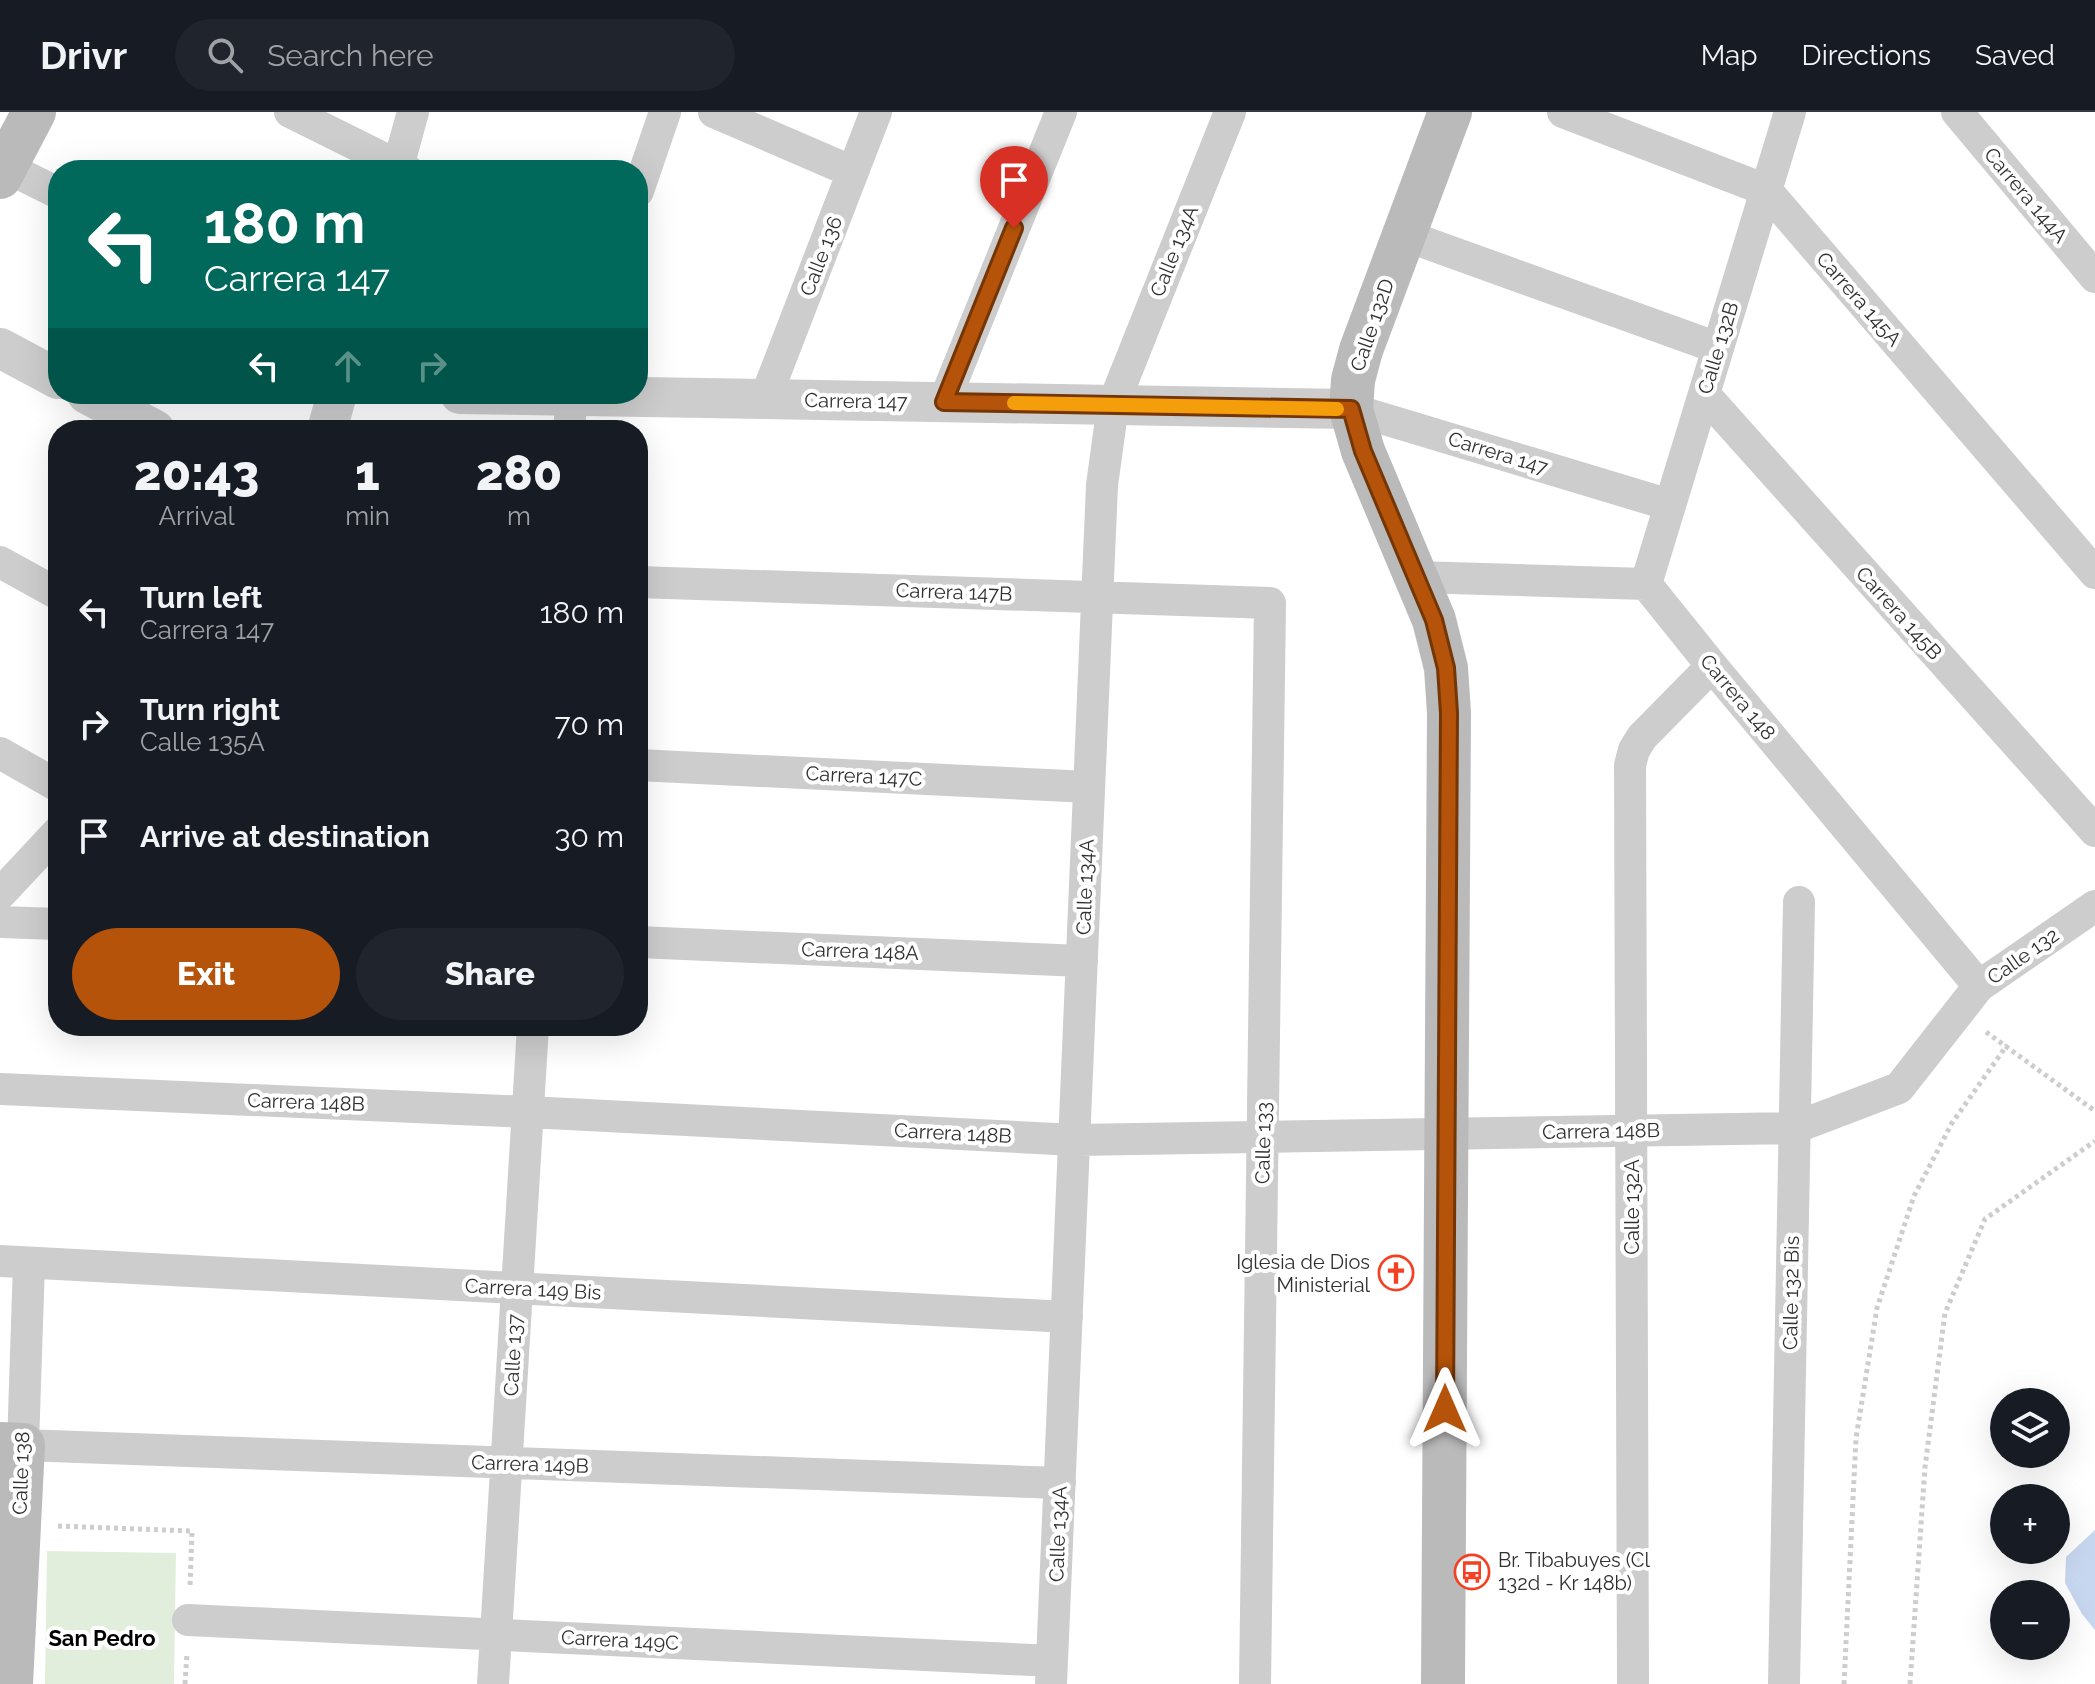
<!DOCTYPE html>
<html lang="en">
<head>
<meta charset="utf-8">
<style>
	body { margin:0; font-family:Raleway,sans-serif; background:#20242c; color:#f1f3f6; height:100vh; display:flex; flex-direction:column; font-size:30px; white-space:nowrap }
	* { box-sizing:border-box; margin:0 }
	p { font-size:26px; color:#9ea1a6 }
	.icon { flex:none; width:44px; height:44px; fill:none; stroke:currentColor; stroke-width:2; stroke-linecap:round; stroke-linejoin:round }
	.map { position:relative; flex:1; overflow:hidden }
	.details { position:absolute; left:48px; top:308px; width:600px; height:616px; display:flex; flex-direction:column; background:#171b24; border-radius:32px; box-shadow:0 8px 32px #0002 }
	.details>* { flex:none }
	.hud { position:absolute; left:48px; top:48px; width:600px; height:244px; border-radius:32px; box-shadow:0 8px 32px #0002; background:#00695c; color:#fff; overflow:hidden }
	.buttons { position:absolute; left:1990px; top:1276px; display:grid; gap:16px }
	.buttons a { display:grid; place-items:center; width:80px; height:80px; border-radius:50%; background:#171b24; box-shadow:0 8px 32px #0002; font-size:40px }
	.pin { position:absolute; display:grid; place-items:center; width:68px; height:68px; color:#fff; margin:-82px -34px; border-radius:50% 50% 50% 0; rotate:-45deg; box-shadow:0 0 8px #0007 }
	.pin .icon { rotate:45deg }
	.me { position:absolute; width:88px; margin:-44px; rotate:0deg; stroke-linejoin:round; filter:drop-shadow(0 0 6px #0008) }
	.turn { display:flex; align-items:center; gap:28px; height:168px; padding:0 24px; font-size:36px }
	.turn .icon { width:104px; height:104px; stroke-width:2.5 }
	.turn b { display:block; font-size:56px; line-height:68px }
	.lanes { display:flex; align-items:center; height:76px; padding:0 24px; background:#0003; justify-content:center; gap:40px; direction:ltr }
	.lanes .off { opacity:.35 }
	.eta { display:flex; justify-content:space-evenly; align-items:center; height:136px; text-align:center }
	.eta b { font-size:48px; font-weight:800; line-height:56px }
	.primary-button { display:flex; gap:16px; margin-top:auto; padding:16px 24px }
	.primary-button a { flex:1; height:92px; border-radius:48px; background:#b45309; color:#fff; font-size:32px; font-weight:800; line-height:92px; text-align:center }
	.primary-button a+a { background:#20242c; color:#f1f3f6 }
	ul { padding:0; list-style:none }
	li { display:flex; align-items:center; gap:24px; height:112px; padding:0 24px }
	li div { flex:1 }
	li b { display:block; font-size:30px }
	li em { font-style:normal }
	header { display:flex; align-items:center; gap:48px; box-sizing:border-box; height:112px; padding:0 40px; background:#171b24; border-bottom:2px solid #363941 }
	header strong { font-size:38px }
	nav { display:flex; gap:44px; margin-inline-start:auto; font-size:28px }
	.search { width:560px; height:72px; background:#20242c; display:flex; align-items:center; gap:20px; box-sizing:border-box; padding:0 28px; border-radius:44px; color:#9ea1a6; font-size:30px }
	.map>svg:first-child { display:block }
	.green { fill:#e2eedc }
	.water { fill:#c7d7ef }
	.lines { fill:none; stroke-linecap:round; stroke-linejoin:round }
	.path { stroke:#cdcdcd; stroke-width:5; stroke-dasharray:4 4; stroke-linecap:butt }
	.minor { stroke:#cdcdcd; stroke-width:32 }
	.tertiary { stroke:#cdcdcd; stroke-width:40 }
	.secondary { stroke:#bababa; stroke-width:44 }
	.route-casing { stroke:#753606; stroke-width:20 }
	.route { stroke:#b45309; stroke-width:14 }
	.slow { stroke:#f59e0b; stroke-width:14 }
	.labels { text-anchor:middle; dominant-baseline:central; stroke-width:8; stroke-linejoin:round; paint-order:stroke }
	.street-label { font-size:20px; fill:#303030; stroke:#fff }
	.poi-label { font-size:20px; fill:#303030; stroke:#fff; text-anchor:end }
	.neighbourhood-label { font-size:22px; font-weight:bold; fill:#000; stroke:#fff }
</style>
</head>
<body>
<header>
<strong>Drivr</strong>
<div class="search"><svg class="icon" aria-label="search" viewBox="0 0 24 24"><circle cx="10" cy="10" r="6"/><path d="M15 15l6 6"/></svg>Search here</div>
<nav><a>Map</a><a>Directions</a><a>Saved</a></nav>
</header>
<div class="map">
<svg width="2095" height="1572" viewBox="0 0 2095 1572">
	<rect width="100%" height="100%" fill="#fff"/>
	<path class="green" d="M47 1439 176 1441 174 1572H45Z"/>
	<path class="water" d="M2095 1418V1518L2082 1502 2065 1471 2066 1445Z"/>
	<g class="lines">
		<path class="path" d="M1986 920 2095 999
			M58 1414 192 1419 190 1475
			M185 1572 187 1541
			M1844 1572 1856 1326 1877 1196 1914 1084 1952 1011 2007 933
			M1910 1572 1925 1355 1945 1201 1985 1107 2095 1029"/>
		<path class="minor" d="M290 0 407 58
			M714 0 853 60
			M1563 0 1766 78 2095 461
			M1957 0 2095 165
			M0 52 58 81
			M397 58 413 0
			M638 79 665 0
			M1404 123 1718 236
			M1704 282 2095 719
			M765 287 876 0
			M944 290 1061 0
			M1351 297 1670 393
			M569 318 572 282
			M0 450 58 482
			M1416 465 1646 472 1712 554 1979 874
			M638 470 1270 491 1255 1572
			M1646 472 1790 0
			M0 641 58 674
			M638 653 1089 675
			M0 782 58 720
			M0 810 58 812
			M638 830 1082 849
			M0 977 528 1000 1075 1028 1794 1016 1899 976 1979 874 2095 794
			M0 1149 1067 1205
			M29 1151 23 1333 1060 1371
			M188 1508 1052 1549
			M493 1572 533 914
			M1051 1572 1102 373 1113 293 1230 0
			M1633 1572 1630 653 1634 638 1642 625 1712 554
			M1784 1572 1799 790"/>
		<path class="tertiary" d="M0 236 58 267
			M87 282 155 318
			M460 282 1351 297
			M327 318 337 282"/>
		<path class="secondary" d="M0 65 34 0
			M0 1332 23 1333 11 1572
			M1443 1572 1449 601 1446 556 1434 508 1363 339 1351 297 1353 268 1361 238 1450 0"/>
	</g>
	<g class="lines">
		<g class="route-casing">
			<path id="route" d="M1014 116 944 290 1351 297 1363 339 1434 508 1446 556 1449 601 1445 1297"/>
		</g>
		<use href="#route" class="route"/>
		<path class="slow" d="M1014 291 1337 297"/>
	</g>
	<defs>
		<g id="church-ring" transform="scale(1.8)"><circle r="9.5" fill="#fff" stroke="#f54023" stroke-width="1.5"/><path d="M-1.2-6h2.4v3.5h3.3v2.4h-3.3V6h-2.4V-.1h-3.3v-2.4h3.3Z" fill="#f54023"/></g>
		<g id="bus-ring" transform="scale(1.8)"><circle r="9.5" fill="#fff" stroke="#f54023" stroke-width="1.5"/><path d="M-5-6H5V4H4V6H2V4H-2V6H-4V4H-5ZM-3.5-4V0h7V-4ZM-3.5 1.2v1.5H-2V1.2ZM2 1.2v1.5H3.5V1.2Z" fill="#f54023"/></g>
	</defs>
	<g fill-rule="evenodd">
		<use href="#church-ring" x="1396" y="1161"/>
		<use href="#bus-ring" x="1472" y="1460"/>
	</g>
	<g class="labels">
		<g class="street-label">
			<text transform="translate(2026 83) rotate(50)">Carrera 144A</text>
			<text transform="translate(1174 139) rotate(-68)">Calle 134A</text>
			<text transform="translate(821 144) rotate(-69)">Calle 136</text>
			<text transform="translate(1859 187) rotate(49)">Carrera 145A</text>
			<text transform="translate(1372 213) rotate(-71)">Calle 132D</text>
			<text transform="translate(1718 236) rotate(-73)">Calle 132B</text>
			<text transform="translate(856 289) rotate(1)">Carrera 147</text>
			<text transform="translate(1498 341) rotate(17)">Carrera 147</text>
			<text transform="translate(954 480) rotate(2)">Carrera 147B</text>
			<text transform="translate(1899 501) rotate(48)">Carrera 145B</text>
			<text transform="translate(1738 585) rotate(50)">Carrera 148</text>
			<text transform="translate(864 664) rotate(3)">Carrera 147C</text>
			<text transform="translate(1085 775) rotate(-88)">Calle 134A</text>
			<text transform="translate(860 839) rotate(2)">Carrera 148A</text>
			<text transform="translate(2023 844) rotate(-35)">Calle 132</text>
			<text transform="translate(306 990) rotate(2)">Carrera 148B</text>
			<text transform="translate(1601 1019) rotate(-1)">Carrera 148B</text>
			<text transform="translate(953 1021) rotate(3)">Carrera 148B</text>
			<text transform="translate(1263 1031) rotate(-89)">Calle 133</text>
			<text transform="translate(1632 1095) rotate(-90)">Calle 132A</text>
			<text transform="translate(533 1177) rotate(3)">Carrera 149 Bis</text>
			<text transform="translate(1791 1181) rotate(-89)">Calle 132 Bis</text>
			<text transform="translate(513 1243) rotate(-87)">Calle 137</text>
			<text transform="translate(530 1352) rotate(2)">Carrera 149B</text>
			<text transform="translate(21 1361) rotate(-88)">Calle 138</text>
			<text transform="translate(1058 1422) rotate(-88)">Calle 134A</text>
			<text transform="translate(620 1528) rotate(3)">Carrera 149C</text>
		</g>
		<g class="poi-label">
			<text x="1370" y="1150">Iglesia de Dios<tspan x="1370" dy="23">Ministerial</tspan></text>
			<text x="1498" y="1448" text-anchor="start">Br. Tibabuyes (Cl<tspan x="1498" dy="23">132d - Kr 148b)</tspan></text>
		</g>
		<g class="neighbourhood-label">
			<text x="102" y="1526">San Pedro</text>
		</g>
	</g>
</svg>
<div class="buttons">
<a><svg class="icon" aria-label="layers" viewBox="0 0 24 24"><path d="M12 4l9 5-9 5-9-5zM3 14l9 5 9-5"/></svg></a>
<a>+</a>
<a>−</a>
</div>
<div class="pin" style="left:1014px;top:116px;background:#d93025"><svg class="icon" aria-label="arrive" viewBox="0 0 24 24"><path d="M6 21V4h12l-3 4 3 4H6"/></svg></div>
<svg class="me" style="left:1445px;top:1297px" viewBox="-20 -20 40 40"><path d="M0-17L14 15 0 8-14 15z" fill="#b45309" stroke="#fff" stroke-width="4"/></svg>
<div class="hud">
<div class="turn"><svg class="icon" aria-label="left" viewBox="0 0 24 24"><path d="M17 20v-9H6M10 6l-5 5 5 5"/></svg><div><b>180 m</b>Carrera 147</div></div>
<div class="lanes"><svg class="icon" aria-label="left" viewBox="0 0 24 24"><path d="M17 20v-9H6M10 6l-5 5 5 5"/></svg><svg class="icon off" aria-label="ahead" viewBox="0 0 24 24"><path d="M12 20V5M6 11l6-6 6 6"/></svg><svg class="icon off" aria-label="right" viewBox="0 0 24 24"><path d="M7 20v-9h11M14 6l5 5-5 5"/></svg></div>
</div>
<section class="details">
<div class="eta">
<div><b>20:43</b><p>Arrival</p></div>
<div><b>1</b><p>min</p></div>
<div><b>280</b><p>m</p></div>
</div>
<ul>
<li><svg class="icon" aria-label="left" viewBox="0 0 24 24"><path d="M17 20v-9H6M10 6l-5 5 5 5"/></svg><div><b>Turn left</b><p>Carrera 147</p></div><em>180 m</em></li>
<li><svg class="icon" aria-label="right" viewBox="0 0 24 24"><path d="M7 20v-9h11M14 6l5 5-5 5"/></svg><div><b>Turn right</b><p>Calle 135A</p></div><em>70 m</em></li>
<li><svg class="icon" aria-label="arrive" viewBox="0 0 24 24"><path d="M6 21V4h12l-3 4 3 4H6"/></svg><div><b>Arrive at destination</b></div><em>30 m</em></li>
</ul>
<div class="primary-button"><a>Exit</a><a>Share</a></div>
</section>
</div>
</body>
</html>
